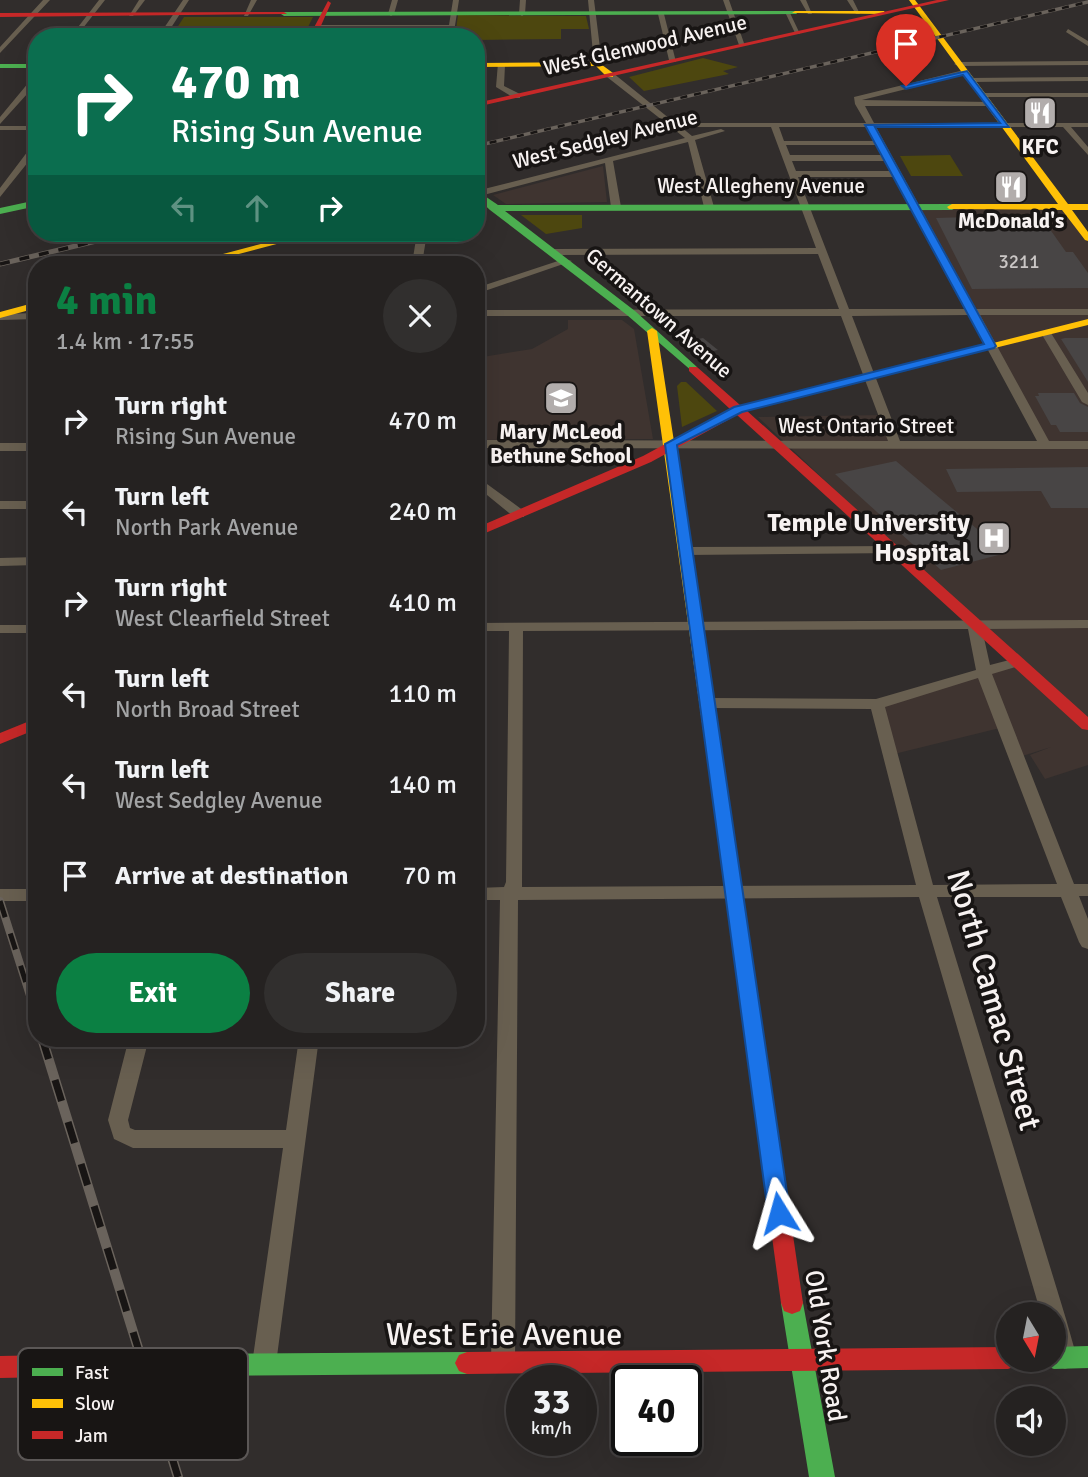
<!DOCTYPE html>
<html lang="en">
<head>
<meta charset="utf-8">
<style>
	body { margin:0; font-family:Signika,sans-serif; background:#312f2e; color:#f1f3f6; height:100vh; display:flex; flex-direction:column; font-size:26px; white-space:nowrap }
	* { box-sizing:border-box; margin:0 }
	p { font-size:23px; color:#a3a4a5 }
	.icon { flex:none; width:38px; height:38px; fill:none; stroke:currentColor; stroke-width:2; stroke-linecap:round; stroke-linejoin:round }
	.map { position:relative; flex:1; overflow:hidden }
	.drawer { position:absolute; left:28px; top:256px; width:457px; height:791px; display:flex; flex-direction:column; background:#252221; border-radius:28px; box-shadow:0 7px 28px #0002,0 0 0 2px #423f3f }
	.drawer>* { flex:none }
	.guide { position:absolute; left:28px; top:28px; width:457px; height:214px; border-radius:28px; box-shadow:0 7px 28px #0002,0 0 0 2px #423f3f; background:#0b6e4f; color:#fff; overflow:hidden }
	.needle { width:46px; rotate:170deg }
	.controls { position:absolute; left:996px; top:1302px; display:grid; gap:14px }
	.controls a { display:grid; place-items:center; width:70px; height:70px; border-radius:50%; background:#252221; box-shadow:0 7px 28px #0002,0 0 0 2px #423f3f; font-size:35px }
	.speed { position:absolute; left:506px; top:1365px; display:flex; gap:14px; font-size:35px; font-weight:700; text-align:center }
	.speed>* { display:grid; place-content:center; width:91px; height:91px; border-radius:50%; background:#252221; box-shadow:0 7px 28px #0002,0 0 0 2px #423f3f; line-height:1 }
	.speed small { font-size:18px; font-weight:400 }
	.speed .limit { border:4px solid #111; border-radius:10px; background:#fff; color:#111 }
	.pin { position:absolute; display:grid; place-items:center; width:60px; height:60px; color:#fff; margin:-72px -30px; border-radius:50% 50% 50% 0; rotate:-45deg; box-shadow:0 0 7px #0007 }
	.pin .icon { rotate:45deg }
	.me { position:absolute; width:77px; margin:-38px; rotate:352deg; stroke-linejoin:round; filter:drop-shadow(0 0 5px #0008) }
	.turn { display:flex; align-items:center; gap:24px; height:147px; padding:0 28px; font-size:32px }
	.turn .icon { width:91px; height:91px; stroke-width:2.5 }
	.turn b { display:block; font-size:49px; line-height:60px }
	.lanes { display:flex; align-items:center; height:66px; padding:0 28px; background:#0003; justify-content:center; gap:35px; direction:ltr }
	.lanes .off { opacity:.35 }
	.round { display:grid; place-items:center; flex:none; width:74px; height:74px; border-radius:37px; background:#312f2e }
	.summary { display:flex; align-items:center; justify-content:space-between; height:119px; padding:0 28px }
	h1 { font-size:42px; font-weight:700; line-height:52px; color:#0b8043 }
	.action { display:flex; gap:14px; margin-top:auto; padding:14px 28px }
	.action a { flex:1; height:80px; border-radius:42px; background:#0b8043; color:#fff; font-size:28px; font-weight:700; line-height:80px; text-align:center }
	.action a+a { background:#312f2e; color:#f1f3f6 }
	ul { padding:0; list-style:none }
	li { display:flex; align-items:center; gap:21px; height:91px; padding:0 28px }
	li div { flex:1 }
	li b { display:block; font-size:26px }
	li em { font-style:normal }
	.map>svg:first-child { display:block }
	.built { fill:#3f3430 }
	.green { fill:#4d470f }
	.building { fill:#484545 }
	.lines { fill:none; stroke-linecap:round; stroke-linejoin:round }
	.street { fill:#685f50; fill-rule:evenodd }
	.fast { fill:#4caf50; fill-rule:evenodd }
	.slow { fill:#ffc107; fill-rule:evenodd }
	.jam { fill:#c62828; fill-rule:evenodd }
	.rail-far3-casing { stroke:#6a635c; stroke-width:3.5 }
	.rail-far2-casing { stroke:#6a635c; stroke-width:5 }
	.rail-far1-casing { stroke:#6a635c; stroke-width:8 }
	.rail-casing { stroke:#6a635c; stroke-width:10 }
	.rail-far3 { stroke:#181514; stroke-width:2.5; stroke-dasharray:7; stroke-linecap:butt }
	.rail-far2 { stroke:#181514; stroke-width:3.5; stroke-dasharray:10; stroke-linecap:butt }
	.rail-far1 { stroke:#181514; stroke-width:5; stroke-dasharray:17; stroke-linecap:butt }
	.rail { stroke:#181514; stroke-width:7; stroke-dasharray:22; stroke-linecap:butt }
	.slow-bridge { stroke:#ffc107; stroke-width:22 }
	.route { fill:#1a73e8; stroke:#114b97; stroke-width:2 }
	.labels { text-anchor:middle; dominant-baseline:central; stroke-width:7; stroke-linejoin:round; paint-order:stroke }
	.far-number-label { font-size:19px; fill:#cbc7c6 }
	.far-street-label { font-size:21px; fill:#f7f2f1; stroke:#181514 }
	.far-poi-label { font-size:21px; font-weight:bold; fill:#f7f2f1; stroke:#181514 }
	.poi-label { font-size:26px; font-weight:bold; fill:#f7f2f1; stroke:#181514; text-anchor:end }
	.street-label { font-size:26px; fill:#f7f2f1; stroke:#181514 }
	.near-street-label { font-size:32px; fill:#f7f2f1; stroke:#181514 }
	.key { fill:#181514; stroke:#5b5756; stroke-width:2 }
	.key-label { font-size:19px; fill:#f7f2f1 }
</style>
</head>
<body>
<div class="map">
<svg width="1088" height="1477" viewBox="0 0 1088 1477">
	<rect width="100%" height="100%" fill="#312d2c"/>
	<path class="built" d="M603 166 607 202 506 204 493 195Z
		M914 206 1065 207 1088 238V765L1045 779 1030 755 1051 747 1016 758 1004 727 890 755 877 704 1016 662 758 417 884 415 897 446 1044 445Z
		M568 320H622L634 329 653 439 476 440V358L532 349 568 329Z"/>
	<path class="green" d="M458 15 586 16 589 29H561V39L476 40V37H455Z
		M184 17H313L303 37H171Z
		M703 58 738 67 723 71 729 74 644 91 629 77Z
		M950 155 963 176H911L900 156Z
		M521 215H582V228L546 234Z
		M681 382H686L717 411 682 427 677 386Z"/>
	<path class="building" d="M1002 216 1042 218 1066 252H1073L1088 273V288L972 289 936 218Z
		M703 338 718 350 694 355 680 343Z
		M1065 338H1088V382L1061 339Z
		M1038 393H1074L1080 403 1088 407V432H1060L1056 425H1051L1035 396H1039Z
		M896 461 935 494 1006 553 941 570 835 474Z
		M1088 467V508H1051L1041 491 957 492 946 469Z"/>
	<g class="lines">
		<path class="street" d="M43 0H50L0 53V47Z
			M99 0H105L83 28H164L183 0H189L165 37H158L161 32 75 31Z
			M139 0H145L133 16H129Z
			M251 0H257L248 16H244Z
			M392 0H398L394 14 391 16 388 14Z
			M453 0H459L454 32 451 34 448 29H317L314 27 317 25H449Z
			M520 0H526L525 14 522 16 519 14Z
			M588 0H594L602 64 598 66 594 64Z
			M723 0H729L745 46 739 45Z
			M800 0H806L812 14H808Z
			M847 0H853L860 14H856Z
			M661 12 664 14 676 62 669 60 658 14Z
			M785 12 790 13 800 34 795 33Z
			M1068 29 1088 41V46L1066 32Z
			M1088 61V65L958 66 954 64 958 62Z
			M498 63 505 65 504 86 520 94V98H514L496 87Z
			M964 70 967 74 862 100 989 102 993 104 989 106H865L874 123H1088V127H1071L1088 147V155L1063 127H876L976 309H1088V315H980L1049 441H1088V449L476 448V440L888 441 841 316H476V310L839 309 818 254 555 255 550 252 555 249 816 248 771 127H681L692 136 721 129 725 131 695 140 714 207 709 210 704 207 688 142 613 161 621 207 616 210 611 207 605 163 476 197V191L685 138 607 77V73H613L675 123H866L855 104 854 97ZM779 127H868L875 141H784ZM786 145H878L883 155H790ZM792 161H886L892 171H796ZM798 177H895L966 309H849ZM969 315 1037 441H900L852 316Z
			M34 76H37V83L0 124V117Z
			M1088 77V81L970 82 966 80 970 78Z
			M979 93H1088V97H982Z
			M0 126H37V130H0Z
			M34 143H37V151L0 197V188Z
			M417 233H427L422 264H412Z
			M564 259 572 261 476 294V288Z
			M37 313V319L0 320V314Z
			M1046 330 1051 333 1088 393V405L1082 402 1041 333Z
			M0 443H37V451H0Z
			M476 476 524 511V517H514L476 486Z
			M0 501H37V509H0Z
			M894 546 899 547V553L686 555 679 551 686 547Z
			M37 557V565L0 566V558Z
			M1088 620V628L982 629 990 665 1017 658 1024 662 1022 665 992 674 1074 884H1088V896H1079L1088 919V949L1082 947 1079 942 1061 897H937L1066 1319 1077 1358 1073 1366 1065 1369 1057 1366 1054 1359V1314H1041L919 897 518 900 515 1362 511 1370 503 1373 495 1370 491 1362 500 900H476V888L504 887 506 882 509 631H476V623ZM968 629 976 670 876 699 707 698 699 703 707 708 871 709 916 885 522 887 523 631ZM978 678 1057 884 933 885 885 707Z
			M0 625H37V633H0Z
			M0 889H37V901H0Z
			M129 1038H149L128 1120 130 1128 135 1130H286L299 1038H319L276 1364 272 1372 264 1375 256 1372 252 1364 283 1148H133L114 1139 108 1120Z"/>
		<path class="fast" d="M795 11 797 14 284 16 281 14 284 12Z
			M0 64H37V68H0Z
			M476 190 498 205 952 204 957 207 952 210 505 211 635 311 697 367V371L693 372 627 315 490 210 476 197Z
			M37 200V206L0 214V208Z
			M792 1292 800 1295 803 1303 835 1477H809L781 1303 784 1295Z
			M1088 1346V1368L1054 1369 1046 1366 1043 1360H1054V1347Z
			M467 1352 475 1355 479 1363 475 1371 467 1374 169 1376 161 1373 157 1365 161 1357 169 1354Z"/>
		<path class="slow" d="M909 0H915L1068 204H1088V210H1072L1088 232V241L1085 240 1062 210 949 209 947 207 952 204H1058Z
			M884 11 886 14 792 13 795 11Z
			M598 62 613 73V77H607L596 66 476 67V63Z
			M303 233H318L201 264H185Z
			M37 302V308L0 318V312Z
			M1088 319V325L861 381 855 378Z
			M652 328 657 331 726 780 718 785 710 780 647 331Z"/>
		<path class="jam" d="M937 0H949L476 107V103Z
			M328 1 331 3 316 37H309Z
			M0 13 284 12 287 14 0 17Z
			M689 367H697L740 405 865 376V380L746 410 1088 717V730L1082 729 737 415 651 462 476 537V528L643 456 730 409 689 371Z
			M37 718V729L0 744V733Z
			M718 775 726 780 803 1303 800 1311 792 1314 784 1311 781 1303 710 780Z
			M1008 1347V1360H1019L1016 1366 1008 1369 467 1374 459 1371 455 1363 459 1355 467 1352Z
			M99 1354 107 1357 111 1365 107 1373 99 1376 0 1378V1356Z"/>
		<g class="rail-far3-casing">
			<path id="rail-far3" d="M476 146 1088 2"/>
		</g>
		<g class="rail-far2-casing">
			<path id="rail-far2" d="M0 264 130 233"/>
		</g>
		<g class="rail-far1-casing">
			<path id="rail-far1" d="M0 901 33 1005"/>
		</g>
		<g class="rail-casing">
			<path id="rail" d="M32 1004 37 1019
				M42 1038 178 1477"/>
		</g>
		<use href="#rail-far3" class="rail-far3"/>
		<use href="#rail-far2" class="rail-far2"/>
		<use href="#rail-far1" class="rail-far1"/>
		<use href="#rail" class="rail"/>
		<path class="slow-bridge" d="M99 1365H169"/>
	</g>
	<path class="route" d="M967 71 1009 127H875L996 346 994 348 742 412 677 445 790 1213 787 1220 779 1223 771 1220 768 1213 665 444 734 407 984 344 865 125 1000 123 963 75 906 89 902 86Z"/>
	<defs>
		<g id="restaurant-square" transform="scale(1.75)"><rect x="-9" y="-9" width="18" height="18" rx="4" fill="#b2adac" stroke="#181514"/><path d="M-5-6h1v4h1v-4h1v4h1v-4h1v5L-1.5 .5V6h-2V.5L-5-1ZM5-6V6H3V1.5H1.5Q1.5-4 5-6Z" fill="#fff"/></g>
		<g id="school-square" transform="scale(1.75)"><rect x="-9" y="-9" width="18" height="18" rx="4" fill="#b2adac" stroke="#181514"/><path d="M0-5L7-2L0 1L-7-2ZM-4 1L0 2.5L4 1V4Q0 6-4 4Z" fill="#fff"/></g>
		<g id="hospital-square" transform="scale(1.75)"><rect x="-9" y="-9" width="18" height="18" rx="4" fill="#b2adac" stroke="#181514"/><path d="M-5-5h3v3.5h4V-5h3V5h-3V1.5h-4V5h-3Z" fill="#fff"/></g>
	</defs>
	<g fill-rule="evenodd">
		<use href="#restaurant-square" x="1040" y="113"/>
		<use href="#restaurant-square" x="1011" y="187"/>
		<use href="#school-square" x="561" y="398"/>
		<use href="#hospital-square" x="994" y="538"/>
	</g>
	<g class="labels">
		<g class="far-number-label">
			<text x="1019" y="262">3211</text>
		</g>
		<g class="far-street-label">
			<text transform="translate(645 45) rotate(-13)">West Glenwood Avenue</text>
			<text transform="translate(605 139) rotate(-14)">West Sedgley Avenue</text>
			<text x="761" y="186">West Allegheny Avenue</text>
			<text transform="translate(659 313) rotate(41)">Germantown Avenue</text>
			<text x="866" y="426">West Ontario Street</text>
		</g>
		<g class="far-poi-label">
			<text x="1040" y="147">KFC</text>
			<text x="1011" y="221">McDonald's</text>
			<text x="561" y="432">Mary McLeod<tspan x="561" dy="24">Bethune School</tspan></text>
		</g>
		<g class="poi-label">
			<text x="970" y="523">Temple University<tspan x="970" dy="30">Hospital</tspan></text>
		</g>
		<g class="street-label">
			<text transform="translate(825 1346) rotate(81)">Old York Road</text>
		</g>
		<g class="near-street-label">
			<text transform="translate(994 1000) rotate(74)">North Camac Street</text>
			<text x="504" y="1334">West Erie Avenue</text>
		</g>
	</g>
	<rect x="18" y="1348" width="230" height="112" rx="10" class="key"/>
	<rect x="32" y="1368" width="31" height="8" fill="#4caf50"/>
	<rect x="32" y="1399" width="31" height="9" fill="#ffc107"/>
	<rect x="32" y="1431" width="31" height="8" fill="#c62828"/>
	<g class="key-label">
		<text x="75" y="1379">Fast</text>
		<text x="75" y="1410">Slow</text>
		<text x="75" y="1442">Jam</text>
	</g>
</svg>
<div class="controls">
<a><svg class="needle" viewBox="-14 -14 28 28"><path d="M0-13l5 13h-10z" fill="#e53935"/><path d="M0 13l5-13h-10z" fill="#a3a4a5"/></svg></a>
<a><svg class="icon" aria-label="sound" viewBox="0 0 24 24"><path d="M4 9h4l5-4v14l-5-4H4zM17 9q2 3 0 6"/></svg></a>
</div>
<div class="speed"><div>33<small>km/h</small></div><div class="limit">40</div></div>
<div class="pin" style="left:906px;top:86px;background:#d93025"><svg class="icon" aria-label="arrive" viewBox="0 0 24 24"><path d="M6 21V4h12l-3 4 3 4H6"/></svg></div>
<svg class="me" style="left:779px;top:1213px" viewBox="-20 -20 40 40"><path d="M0-17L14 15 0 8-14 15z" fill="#1a73e8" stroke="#fff" stroke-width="4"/></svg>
<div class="guide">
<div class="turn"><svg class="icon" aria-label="right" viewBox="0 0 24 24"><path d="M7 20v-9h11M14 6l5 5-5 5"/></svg><div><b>470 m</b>Rising Sun Avenue</div></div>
<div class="lanes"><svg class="icon off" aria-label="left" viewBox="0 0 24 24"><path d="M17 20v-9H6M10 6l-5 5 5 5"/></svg><svg class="icon off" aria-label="ahead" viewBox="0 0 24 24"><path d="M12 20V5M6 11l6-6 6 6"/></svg><svg class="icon" aria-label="right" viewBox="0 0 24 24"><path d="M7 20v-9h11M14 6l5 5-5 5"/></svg></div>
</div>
<section class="drawer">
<div class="summary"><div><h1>4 min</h1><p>1.4 km · 17:55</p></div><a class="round"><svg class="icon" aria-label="close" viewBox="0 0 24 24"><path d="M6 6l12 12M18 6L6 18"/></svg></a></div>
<ul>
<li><svg class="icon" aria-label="right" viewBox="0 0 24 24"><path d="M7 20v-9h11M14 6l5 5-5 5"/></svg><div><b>Turn right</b><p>Rising Sun Avenue</p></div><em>470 m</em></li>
<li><svg class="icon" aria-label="left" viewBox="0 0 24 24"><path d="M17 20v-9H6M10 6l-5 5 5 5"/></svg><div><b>Turn left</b><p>North Park Avenue</p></div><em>240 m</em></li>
<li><svg class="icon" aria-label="right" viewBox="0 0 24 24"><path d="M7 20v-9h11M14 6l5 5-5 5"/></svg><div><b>Turn right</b><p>West Clearfield Street</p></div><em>410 m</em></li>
<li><svg class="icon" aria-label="left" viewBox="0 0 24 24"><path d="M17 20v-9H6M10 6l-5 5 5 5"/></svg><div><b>Turn left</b><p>North Broad Street</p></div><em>110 m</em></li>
<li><svg class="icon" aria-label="left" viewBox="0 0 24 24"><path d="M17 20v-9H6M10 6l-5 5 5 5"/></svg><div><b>Turn left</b><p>West Sedgley Avenue</p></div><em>140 m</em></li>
<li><svg class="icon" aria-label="arrive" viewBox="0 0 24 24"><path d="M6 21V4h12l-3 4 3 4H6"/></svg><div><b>Arrive at destination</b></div><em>70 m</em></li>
</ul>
<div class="action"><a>Exit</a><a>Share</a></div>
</section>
</div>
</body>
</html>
